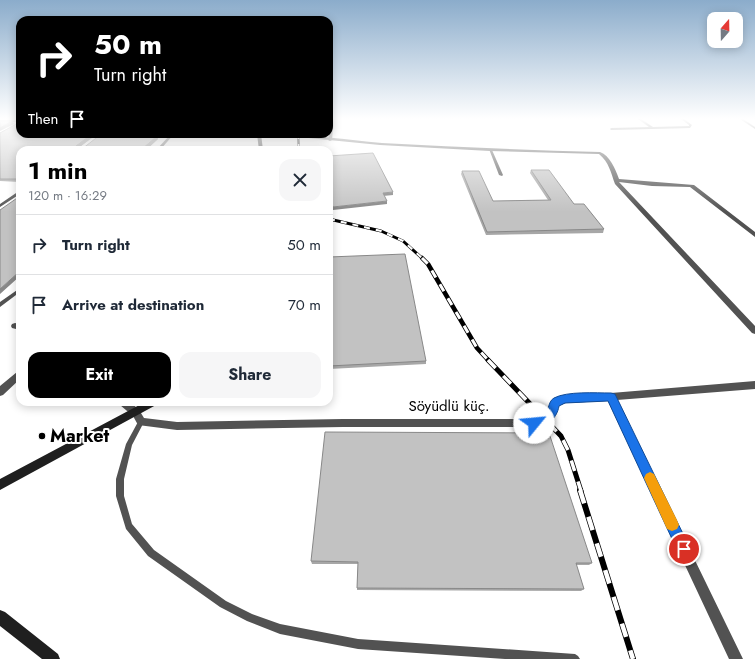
<!DOCTYPE html>
<html lang="en">
<head>
<meta charset="utf-8">
<style>
	body { margin:0; font-family:Jost,sans-serif; background:#f6f6f7; color:#1f2937; height:100vh; display:flex; flex-direction:column; font-size:15px; white-space:nowrap }
	* { box-sizing:border-box; margin:0 }
	p { font-size:13px; color:#747a83 }
	.icon { flex:none; width:22px; height:22px; fill:none; stroke:currentColor; stroke-width:2; stroke-linecap:round; stroke-linejoin:round }
	.map { position:relative; flex:1; overflow:hidden }
	.sheet { position:absolute; left:16px; top:146px; width:317px; height:260px; display:flex; flex-direction:column; background:#fff; border-radius:12px; box-shadow:0 2px 10px #0003 }
	.sheet>* { flex:none }
	.guide { position:absolute; left:16px; top:16px; width:317px; height:122px; border-radius:12px; box-shadow:0 2px 10px #0003; background:#000; color:#fff; overflow:hidden }
	.needle { width:26px; rotate:20deg }
	.buttons { position:absolute; left:707px; top:12px; display:grid; gap:8px }
	.buttons a { display:grid; place-items:center; width:36px; height:36px; border-radius:8px; background:#fff; box-shadow:0 2px 10px #0003; font-size:20px }
	.pin { position:absolute; display:grid; place-items:center; width:34px; height:34px; color:#fff; margin:-17px; border:2px solid #fff; border-radius:50%; box-shadow:0 1px 4px #0007 }
	.me { position:absolute; width:44px; margin:-22px; rotate:62deg; stroke-linejoin:round; filter:drop-shadow(0 0 3px #0008) }
	.turn { display:flex; align-items:center; gap:14px; height:84px; padding:0 12px; font-size:18px }
	.turn .icon { width:52px; height:52px; stroke-width:2.5 }
	.turn b { display:block; font-size:28px; line-height:34px }
	.then { display:flex; align-items:center; height:38px; padding:0 12px; background:#0003; gap:8px; font-size:15px }
	.round { display:grid; place-items:center; flex:none; width:42px; height:42px; border-radius:12px; background:#f6f6f7 }
	.summary { display:flex; align-items:center; justify-content:space-between; height:68px; padding:0 12px }
	h1 { font-size:24px; font-weight:700; line-height:30px; color:#000 }
	.action { display:flex; gap:8px; margin-top:auto; padding:8px 12px }
	.action a { flex:1; height:46px; border-radius:12px; background:#000; color:#fff; font-size:16px; font-weight:700; line-height:46px; text-align:center }
	.action a+a { background:#f6f6f7; color:#1f2937 }
	ul { padding:0; list-style:none }
	li { display:flex; align-items:center; gap:12px; height:60px; padding:0 12px; border-top:1px solid #e0e1e3 }
	li div { flex:1 }
	li b { display:block; font-size:15px }
	li em { font-style:normal }
	.map>svg:first-child { display:block }
	.lines { fill:none; stroke-linecap:round; stroke-linejoin:round }
	.lane { fill:#525252; fill-rule:evenodd }
	.street { fill:#525252; fill-rule:evenodd }
	.secondary { fill:#1f1f1f; fill-rule:evenodd }
	.rail-far4-casing { stroke:#000; stroke-width:2.5 }
	.rail-far3-casing { stroke:#000; stroke-width:3 }
	.rail-far2-casing { stroke:#000; stroke-width:4.5 }
	.rail-far1-casing { stroke:#000; stroke-width:5 }
	.rail-casing { stroke:#000; stroke-width:6 }
	.rail-far4 { stroke:#fff; stroke-width:1.5; stroke-dasharray:5; stroke-linecap:butt }
	.rail-far3 { stroke:#fff; stroke-width:2; stroke-dasharray:6; stroke-linecap:butt }
	.rail-far2 { stroke:#fff; stroke-width:3; stroke-dasharray:8; stroke-linecap:butt }
	.rail-far1 { stroke:#fff; stroke-width:3.5; stroke-dasharray:11; stroke-linecap:butt }
	.rail { stroke:#fff; stroke-width:4.5; stroke-dasharray:14; stroke-linecap:butt }
	.wall { fill:#a7a7a7 }
	.shaded-wall { fill:#888 }
	.building { fill:#c2c2c2; stroke:#888 }
	.route { fill:#1a73e8; stroke:#114b97 }
	.slow { fill:#f59e0b }
	.poi-dot { fill:#000; stroke:#fff; stroke-width:1.5 }
	.labels { text-anchor:middle; dominant-baseline:central; stroke-width:4; stroke-linejoin:round; paint-order:stroke }
	.street-label { font-size:15px; fill:#000; stroke:#fff }
	.near-poi-label { font-size:18px; font-weight:bold; fill:#000; stroke:#fff; text-anchor:start }
</style>
</head>
<body>
<div class="map">
<svg width="755" height="659" viewBox="0 0 755 659">
	<rect width="100%" height="100%" fill="#fff"/>
	<g class="lines">
		<path class="lane" d="M332 119H334L332 140 330 141 328 140Z
			M638 119H641L653 127 689 126V125L681 119H684L692 125 690 128 611 130 610 129 611 128 649 127Z
			M740 119H743L755 127V129Z
			M0 120H20V122H0Z
			M171 134H174L160 150H156Z
			M489 149 492 150 503 175 502 176 499 175Z
			M19 191H20V194L0 207V204Z
			M20 288V292L0 307V302Z
			M141 419 143 420 144 422 132 445 124 479V496L132 524 154 550 226 601 252 614 280 624 358 639 575 654 578 656 580 659H505L358 649 280 634 247 621 220 607 148 556 126 529 116 496V479L126 444 139 420Z"/>
		<path class="street" d="M276 134C311 134 346 140 382 143 454 147 527 150 600 152 610 156 615 168 619 179L694 185 755 232V237L690 187 652 186 619 182 755 326V334L752 333 615 184C611 173 609 162 599 154L490 151 380 145 278 135Z
			M15 323 20 324V330L12 328 11 326 12 324Z
			M20 371V379L3 395 0 396V386L17 372Z
			M755 381V389L617 400 743 659H729L608 401 566 403 558 406C555 420 547 424 534 427H343L177 430 138 425 133 416 120 405 118 402C133 402 137 406 144 418L177 422 343 419H534C547 415 546 412 551 401L565 395 611 393Z"/>
		<path class="secondary" d="M257 134H261L263 150H259Z
			M145 402H158L156 405 0 490V479Z
			M0 610 5 612 58 654 60 659H42L0 626Z"/>
		<g class="rail-far4-casing">
			<path id="rail-far4" d="M298 134 299 150"/>
		</g>
		<g class="rail-far3-casing">
			<path id="rail-far3" d="M329 219 381 231 403 241 423 259"/>
		</g>
		<g class="rail-far2-casing">
			<path id="rail-far2" d="M422 258 428 264 477 348 489 361"/>
		</g>
		<g class="rail-far1-casing">
			<path id="rail-far1" d="M488 360 561 436 568 450 581 491"/>
		</g>
		<g class="rail-casing">
			<path id="rail" d="M580 490 633 659"/>
		</g>
		<use href="#rail-far4" class="rail-far4"/>
		<use href="#rail-far3" class="rail-far3"/>
		<use href="#rail-far2" class="rail-far2"/>
		<use href="#rail-far1" class="rail-far1"/>
		<use href="#rail" class="rail"/>
	</g>
	<path class="wall" d="M0 133 92 135 93 137 77 149 157 136 158 139 146 150H20V182L0 181Z
		M531 170 574 204 604 229 603 233 486 235 461 174 462 171 493 201 548 200 530 173Z
		M329 257 426 361V364L329 369Z
		M311 561 592 563 589 565H576L584 589 581 591 357 590 358 564H312Z"/>
	<path class="shaded-wall" d="M12 121 14 124 0 131V128Z
		M88 134H93L92 135 93 137 77 149 78 150 76 146Z
		M157 136 158 139 146 150H141Z
		M393 192V195L383 196V193Z
		M387 201V204L333 210V207Z
		M20 271V276L0 294V289Z"/>
	<path class="building" d="M0 121H12L0 128Z
		M20 122V134H92L76 146 77 149H82L100 135 157 136 141 150H20V179H0V133Z
		M373 153 393 192 383 193 387 201 333 207 330 198H329V156Z
		M531 170H549L574 204H584L604 229 487 232 462 171H479L493 201 551 200Z
		M20 196V271L0 289V210Z
		M405 254 426 361 329 366V257Z
		M325 432 549 433 592 563H576L584 589 357 588 358 562 311 561Z"/>
	<linearGradient id="sky" x2="0" y2="1"><stop stop-color="#8baccb"/><stop offset="0.56" stop-color="#fff"/><stop offset="1" stop-color="#fff" stop-opacity="0"/></linearGradient>
	<rect width="755" height="212" fill="url(#sky)"/>
	<path class="route" d="M611 393 615 394 688 544 691 549 688 554 684 556 679 554 608 401 565 403 559 406C557 419 544 431 530 426L529 423 530 420C534 418 539 418 543 416 550 412 547 402 554 398 567 391 596 393 611 393Z"/>
	<path class="slow" d="M650 472 654 474 677 520 679 525 677 529 672 531 667 529 644 478 646 474Z"/>
	<circle class="poi-dot" cx="42" cy="436" r="4"/>
	<g class="labels">
		<g class="street-label">
			<text x="449" y="406">Söyüdlü küç.</text>
		</g>
		<g class="near-poi-label">
			<text x="50" y="436">Market</text>
		</g>
	</g>
</svg>
<div class="buttons">
<a><svg class="needle" viewBox="-14 -14 28 28"><path d="M0-13l5 13h-10z" fill="#e53935"/><path d="M0 13l5-13h-10z" fill="#747a83"/></svg></a>
</div>
<div class="pin" style="left:684px;top:549px;background:#d93025"><svg class="icon" aria-label="arrive" viewBox="0 0 24 24"><path d="M6 21V4h12l-3 4 3 4H6"/></svg></div>
<svg class="me" style="left:534px;top:423px" viewBox="-20 -20 40 40"><circle r="19" fill="#fff"/><path d="M0-13L10 11 0 6-10 11z" fill="#1a73e8"/></svg>
<div class="guide">
<div class="turn"><svg class="icon" aria-label="right" viewBox="0 0 24 24"><path d="M7 20v-9h11M14 6l5 5-5 5"/></svg><div><b>50 m</b>Turn right</div></div>
<div class="then">Then<svg class="icon" aria-label="arrive" viewBox="0 0 24 24"><path d="M6 21V4h12l-3 4 3 4H6"/></svg></div>
</div>
<section class="sheet">
<div class="summary"><div><h1>1 min</h1><p>120 m · 16:29</p></div><a class="round"><svg class="icon" aria-label="close" viewBox="0 0 24 24"><path d="M6 6l12 12M18 6L6 18"/></svg></a></div>
<ul>
<li><svg class="icon" aria-label="right" viewBox="0 0 24 24"><path d="M7 20v-9h11M14 6l5 5-5 5"/></svg><div><b>Turn right</b></div><em>50 m</em></li>
<li><svg class="icon" aria-label="arrive" viewBox="0 0 24 24"><path d="M6 21V4h12l-3 4 3 4H6"/></svg><div><b>Arrive at destination</b></div><em>70 m</em></li>
</ul>
<div class="action"><a>Exit</a><a>Share</a></div>
</section>
</div>
</body>
</html>
